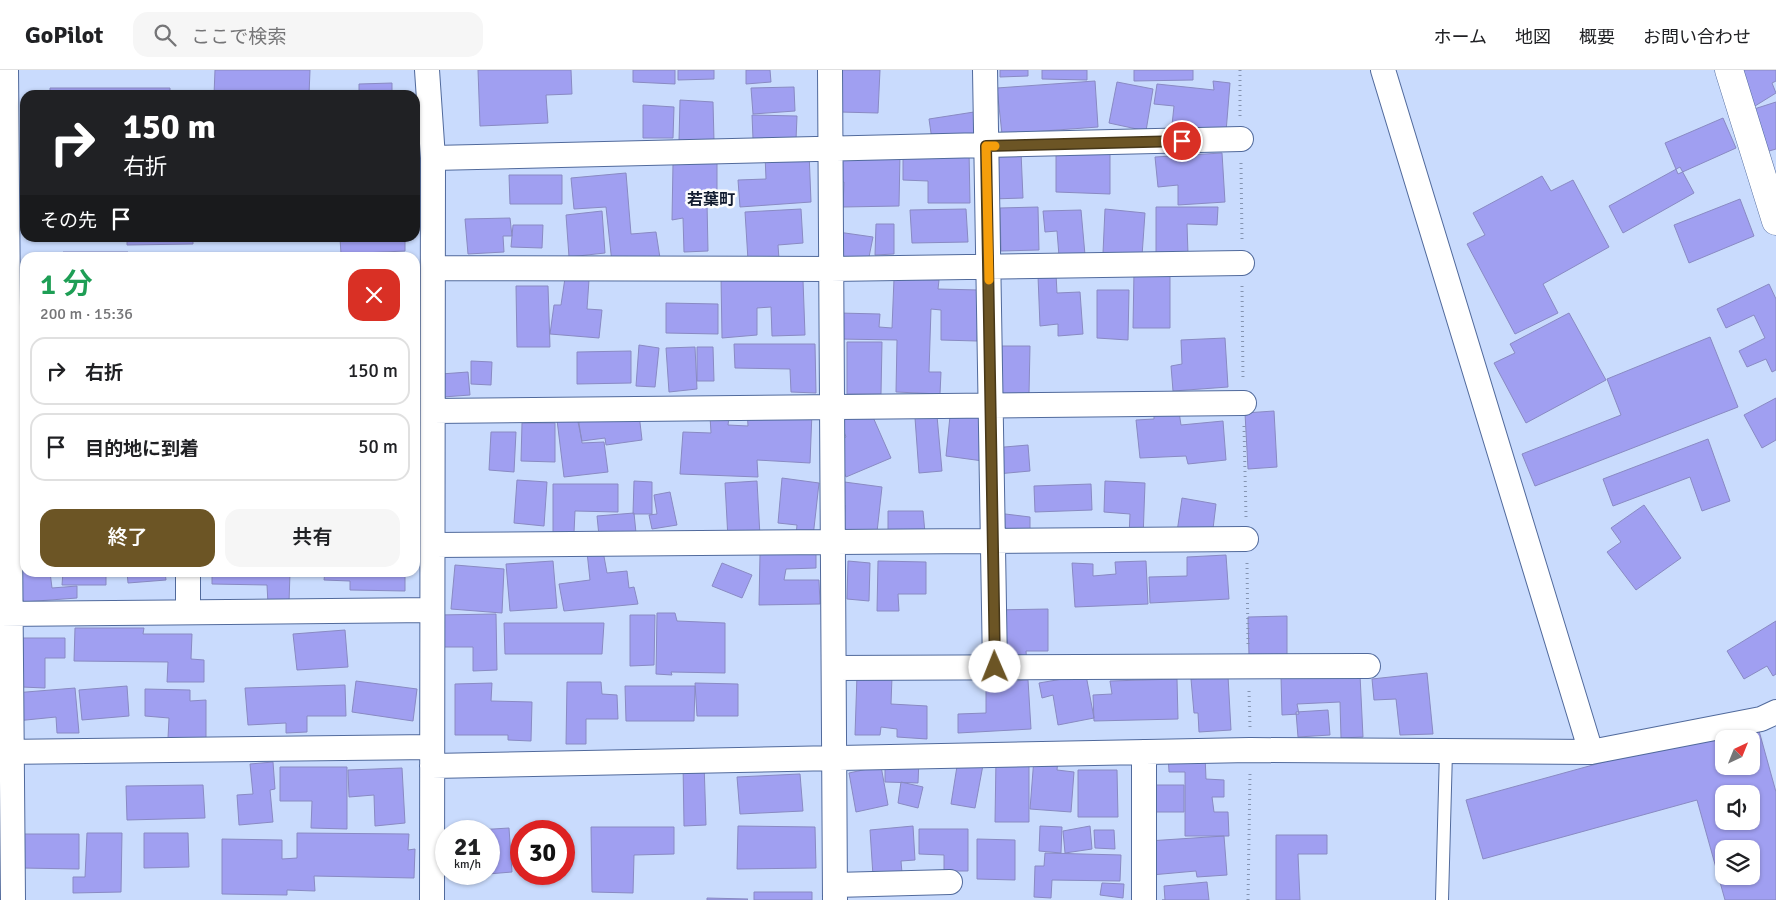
<!DOCTYPE html>
<html lang="ja">
<head>
<meta charset="utf-8">
<style>
	body { margin:0; font-family:Signika,"Noto Sans JP",sans-serif; background:#f6f6f6; color:#202124; height:100vh; display:flex; flex-direction:column; font-size:19px; white-space:nowrap }
	* { box-sizing:border-box; margin:0 }
	p { font-size:16px; color:#757577 }
	.icon { flex:none; width:28px; height:28px; fill:none; stroke:currentColor; stroke-width:2; stroke-linecap:round; stroke-linejoin:round }
	.map { position:relative; flex:1; overflow:hidden }
	.side { position:absolute; left:20px; top:182px; width:400px; height:325px; display:flex; flex-direction:column; background:#fff; border-radius:15px; box-shadow:0 1px 4px #0004 }
	.side>* { flex:none }
	.top-card { position:absolute; left:20px; top:20px; width:400px; height:152px; border-radius:15px; box-shadow:0 1px 4px #0004; background:#202124; color:#fff; overflow:hidden }
	.needle { width:32px; rotate:43deg }
	.controls { position:absolute; left:1715px; top:660px; display:grid; gap:10px }
	.controls a { display:grid; place-items:center; width:45px; height:45px; border-radius:10px; background:#fff; box-shadow:0 1px 4px #0004; font-size:25px }
	.speed { position:absolute; left:435px; top:750px; display:flex; gap:10px; font-size:25px; font-weight:700; text-align:center }
	.speed>* { display:grid; place-content:center; width:65px; height:65px; border-radius:50%; background:#fff; box-shadow:0 1px 4px #0004; line-height:1 }
	.speed small { font-size:12px; font-weight:400 }
	.speed .limit { border:8px solid #d22; background:#fff; color:#111 }
	.pin { position:absolute; display:grid; place-items:center; width:42px; height:42px; color:#fff; margin:-21px; border:2px solid #fff; border-radius:50%; box-shadow:0 1px 5px #0007 }
	.me { position:absolute; width:55px; margin:-28px; rotate:359deg; stroke-linejoin:round; filter:drop-shadow(0 0 4px #0008) }
	.turn { display:flex; align-items:center; gap:18px; height:105px; padding:0 20px; font-size:22px }
	.turn .icon { width:65px; height:65px; stroke-width:2.5 }
	.turn b { display:block; font-size:35px; line-height:42px }
	.then { display:flex; align-items:center; height:48px; padding:0 20px; background:#0003; gap:10px; font-size:19px }
	.round { display:grid; place-items:center; flex:none; width:52px; height:52px; border-radius:15px; background:#f6f6f6 }
	.summary { display:flex; align-items:center; justify-content:space-between; height:85px; padding:0 20px }
	h1 { font-size:30px; font-weight:600; line-height:38px; color:#1e9e55 }
	.action { display:flex; gap:10px; margin-top:auto; padding:10px 20px }
	.action a { flex:1; height:58px; border-radius:15px; background:#6c5525; color:#fff; font-size:20px; font-weight:600; line-height:58px; text-align:center }
	.action a+a { background:#f6f6f6; color:#202124 }
	ul { padding:0; list-style:none }
	li { display:flex; align-items:center; gap:15px; height:68px; margin:0 10px 8px; padding:0 10px; border:2px solid #e0e0e0; border-radius:15px }
	li div { flex:1 }
	li b { display:block; font-size:19px }
	li em { font-style:normal }
	header { display:flex; align-items:center; gap:30px; box-sizing:border-box; height:70px; padding:0 25px; background:#fff; border-bottom:1px solid #e0e0e0 }
	header strong { font-size:24px }
	nav { display:flex; gap:28px; margin-inline-start:auto; font-size:18px }
	.search { width:350px; height:45px; background:#f6f6f6; display:flex; align-items:center; gap:12px; box-sizing:border-box; padding:0 18px; border-radius:15px; color:#757577; font-size:19px }
	.map>svg:first-child { display:block }
	.building { fill:#a09ff1; stroke:#898ac3; fill-rule:evenodd }
	.lines { fill:none; stroke-linecap:round; stroke-linejoin:round }
	.lane-casing { stroke:#516a9c; stroke-width:14 }
	.street-casing { stroke:#516a9c; stroke-width:26 }
	.secondary-casing { stroke:#516a9c; stroke-width:29 }
	.path { stroke:#8594b1; stroke-width:3; stroke-dasharray:1 4; stroke-linecap:butt }
	.lane { stroke:#fff; stroke-width:12 }
	.street { stroke:#fff; stroke-width:24 }
	.secondary { stroke:#fff; stroke-width:28 }
	.route-casing { stroke:#463718; stroke-width:12 }
	.route { stroke:#6c5525; stroke-width:9 }
	.slow { stroke:#f59e0b; stroke-width:9 }
	.labels { text-anchor:middle; dominant-baseline:central; stroke-width:5; stroke-linejoin:round; paint-order:stroke }
	.neighbourhood-label { font-size:16px; font-weight:bold; fill:#121c30; stroke:#fcfcfc }
</style>
</head>
<body>
<header>
<strong>GoPilot</strong>
<div class="search"><svg class="icon" aria-label="search" viewBox="0 0 24 24"><circle cx="10" cy="10" r="6"/><path d="M15 15l6 6"/></svg>ここで検索</div>
<nav><a>ホーム</a><a>地図</a><a>概要</a><a>お問い合わせ</a></nav>
</header>
<div class="map">
<svg width="1776" height="830" viewBox="0 0 1776 830">
	<rect width="100%" height="100%" fill="#c9dbfd"/>
	<path class="building" d="M215 0H310L309 25H214Z
		M478 0H571L572 24 546 25 548 53 480 56Z
		M633 0H675V14L633 12Z
		M678 0H714V9L678 10Z
		M746 0H770L771 12 746 14Z
		M840 0H880L878 43 840 42Z
		M1000 0H1028V6L1000 7Z
		M1042 0H1087V10L1042 9Z
		M1134 0H1193V10L1134 11Z
		M1735 0H1776V11L1772 13 1776 23 1755 36Z
		M1095 11 1098 57 1002 64 997 18Z
		M1213 11 1230 13 1226 62 1172 55 1174 36 1154 34 1157 14 1214 20Z
		M1117 12 1153 19 1146 61 1109 53Z
		M392 13V25H359V14Z
		M794 17 795 41 753 44 751 18Z
		M50 18H170V25H50Z
		M680 30 713 32 714 71H679Z
		M1776 32V79L1762 83 1751 40Z
		M643 35 674 37 673 68H643Z
		M974 42 977 64 932 70 929 49Z
		M752 45 797 46 796 70 753 69Z
		M1723 48 1736 78 1678 104 1665 73Z
		M903 80H969L970 133H928V111L903 110Z
		M1056 80H1110V124L1056 122Z
		M809 82 811 132 740 137 738 110 766 109 765 85Z
		M1021 82 1023 128 992 129 989 85Z
		M1222 83 1225 132 1178 135V115L1158 117 1155 87Z
		M831 84H900L899 136 843 137 844 112 831 111Z
		M717 92V132H707L708 181 684 182 683 148 672 150 673 93Z
		M1680 97 1694 123 1623 163 1609 136Z
		M626 103 631 164 656 162 660 188 612 193 606 137 574 139 571 108Z
		M509 105H562V134H510Z
		M1542 106 1551 121 1573 110 1609 177 1543 214 1558 243 1515 264 1467 174 1485 165 1473 143Z
		M1740 129 1754 166 1689 193 1674 155Z
		M1038 137 1039 180 1001 181 1000 138Z
		M1156 137H1218L1217 155 1187 154 1188 184 1156 183Z
		M801 139 803 173 778 175 779 189 748 190 745 142Z
		M966 139 968 172 912 173 910 140Z
		M1105 139 1145 143 1142 186 1103 183Z
		M1081 140 1085 185 1059 186 1057 161 1045 162 1043 141Z
		M602 141 605 183 569 187 566 145Z
		M510 148 512 166H503L504 182 468 184 465 149Z
		M876 154H894V184L875 185Z
		M513 155H543L542 178 511 177Z
		M838 162 873 167 868 192 836 188Z
		M127 168H193V174L127 175Z
		M340 168H405V181L341 184Z
		M63 182H128V188H63Z
		M1134 201 1170 203V258H1133Z
		M1056 204 1057 223 1080 222 1083 264 1058 266V254L1040 256 1038 206Z
		M721 207 803 210 805 265 772 266 771 237 757 238V265L722 268Z
		M565 208 589 210 587 239 602 240 599 268 550 264 554 235H561Z
		M894 209 939 210 938 219 979 220 977 271 941 270V240L931 239 929 302H941L940 324 896 322 897 270 839 269V243L880 244 879 257 892 258Z
		M1769 214 1776 229V300L1772 302 1766 289 1747 297 1739 281 1765 268 1754 245 1726 258 1717 239Z
		M516 216H548L550 277H517Z
		M415 218H417L415 244Z
		M1097 220H1129L1128 270 1097 268Z
		M666 233 718 234V264L666 263Z
		M1569 243 1606 310 1526 353 1494 293 1515 283 1510 274Z
		M1710 267 1738 337 1535 416 1522 384 1621 345 1607 309Z
		M1225 268 1228 317 1173 321 1171 296 1182 294 1181 270Z
		M847 272H882L881 324H847Z
		M734 274H815L816 323 791 322 790 299 735 298Z
		M639 275 659 278 655 317 636 316Z
		M1000 276H1030L1029 324H999Z
		M695 277 697 319 669 322 666 278Z
		M697 277H713L714 311H697Z
		M631 281V313L577 314V282Z
		M471 291 492 292 491 315 471 314Z
		M18 292H25V320L18 319Z
		M468 302 470 325 443 327 441 304Z
		M1776 328V370L1762 378 1744 345Z
		M1178 335 1181 355 1223 351 1226 390 1188 394 1186 386 1140 388 1136 350 1154 349V337Z
		M951 336 988 341 983 391 946 386Z
		M869 338 891 388 846 407 833 374 846 367 839 349Z
		M747 339 812 342 810 393 757 390 758 407 680 404 683 362 711 363 710 346 729 347 728 355 748 356Z
		M1274 341 1277 397 1248 399 1245 343Z
		M639 344 642 370 606 375 605 368 582 371 578 352Z
		M937 346 942 401 919 403 915 348Z
		M578 347 582 373 604 372 608 402 564 407 557 350Z
		M522 353H555V392L521 391Z
		M491 362H516L514 402 489 400Z
		M1708 369 1730 431 1702 441 1690 407 1613 436 1603 409Z
		M1028 375 1030 401 997 404 993 378Z
		M782 408 819 413 813 467 796 465 797 455 778 453Z
		M517 410 547 412 544 456 514 453Z
		M634 411 652 412V444H633Z
		M757 411 760 466 728 469 725 413Z
		M837 411 882 417 876 471 843 467 845 435 834 434Z
		M1105 411 1145 413 1143 469 1129 467 1130 444 1104 442Z
		M553 414H618V442L575 441 574 463 553 464Z
		M1091 414 1092 440 1035 442 1034 416Z
		M670 422 677 455 652 459 649 445 657 444 654 425Z
		M1182 428 1216 434 1212 467 1177 462Z
		M1644 435 1681 488 1636 520 1607 482 1621 472 1611 458Z
		M888 441H923L925 463 888 464Z
		M634 443 636 463 599 466 597 446Z
		M997 443 1030 447V462L996 459Z
		M603 481 607 503 627 501 629 518 634 517 638 534 564 541 559 514 590 510 587 482Z
		M18 482H25V502H50L52 518 77 516V528L23 532Z
		M760 484H816V498L786 499 784 510H819L820 534 759 535Z
		M1226 485 1229 529 1150 533 1149 507 1187 506V487Z
		M553 491 557 538 510 541 506 494Z
		M848 491 870 493 869 531 847 529Z
		M878 491 926 492V524H898L899 541H877Z
		M1146 491 1148 534 1075 537 1072 493 1093 494V506L1116 504 1115 492Z
		M722 493 752 505 742 528 712 516Z
		M455 495 504 499 502 543 451 539Z
		M63 502H106V515H62Z
		M127 502H165L166 510 128 513Z
		M212 502H290L289 533 268 534 267 515 212 514Z
		M325 502H405V521L350 520V511L324 510Z
		M1048 539V581H1026L1027 594 1002 593 995 540Z
		M657 543H675L677 551 725 553V603L671 602 672 605 656 604Z
		M496 544 497 600 473 601V577H438V545Z
		M630 545H655L654 595 630 596Z
		M1287 546V585L1249 586 1248 547Z
		M1776 551V604L1773 606 1767 596 1744 609 1727 581Z
		M504 553H604L602 584H505Z
		M75 558H144L143 564H192L191 589 204 590V612H167L168 592 74 591Z
		M345 560 348 597 297 600 293 564Z
		M21 568H65V588H45V618L22 617Z
		M1427 603 1433 664 1400 665 1396 629 1374 630 1372 609Z
		M857 605 892 607 891 634 927 636V669L897 667V659L881 657 880 665H855Z
		M1086 605 1094 648 1058 655 1053 625 1042 628 1039 613Z
		M1360 605 1363 667 1341 668 1340 632 1297 634 1299 644 1282 645 1281 607Z
		M1228 606 1231 660 1199 662 1198 643H1194L1191 609Z
		M1177 609 1178 649 1094 651 1093 625 1112 624 1110 611Z
		M1028 610 1031 659 958 663V644L986 643V613Z
		M356 611 417 619 413 651 352 642Z
		M567 612H601L602 624 617 625 618 649H586V674H566Z
		M492 613 491 631 532 632 531 671 508 670V665H455V614Z
		M695 613 738 614V646H697Z
		M345 615 346 646H307V662L286 663V653L248 655 245 618Z
		M127 616 129 646 82 650 79 620Z
		M625 616H695L694 651H626Z
		M75 618 79 663H57L56 647 16 651 14 623Z
		M145 619 190 620V631L206 630V669L168 668 169 648 145 646Z
		M1328 640 1330 665 1298 667 1296 642Z
		M1756 650 1776 722V830H1725L1697 730 1483 789 1466 730ZM1724 669H1751V696H1724ZM1724 724H1751V751H1724ZM1724 779H1751V806H1724Z
		M1168 685H1205L1206 709 1224 710V727H1212L1214 742H1228L1229 766H1185V702H1169Z
		M1034 688 1058 689 1057 700 1074 702 1071 742 1030 739Z
		M885 689 919 690 918 713 885 712Z
		M996 689 1029 690V752H995Z
		M958 690 983 695 975 738 951 734Z
		M273 692 275 719 270 720 273 752 239 755 237 725 253 724 250 694Z
		M704 692 706 755 684 756 683 693Z
		M881 696 888 735 856 742 849 703Z
		M280 697H347V759L311 758 312 731H280Z
		M402 698 405 753 375 756 374 725 349 727 348 700Z
		M1078 700H1117L1118 747H1078Z
		M800 704 803 741 740 744 737 707Z
		M901 712 923 717 918 738 898 733Z
		M203 715 205 748 127 750 126 716Z
		M1150 715H1184V742H1150Z
		M738 756 815 757 816 798 737 799Z
		M913 756 915 790 901 791 902 803 873 806 870 760Z
		M1040 756 1062 757 1061 783 1039 781Z
		M1090 756 1092 779 1065 783 1063 761Z
		M591 757H674V784L634 785 633 823 592 822Z
		M509 758 512 802 464 806V804H489V761H461Z
		M919 759H968V801H944V785L919 784Z
		M1094 760H1114L1115 779 1095 778Z
		M87 763H122L121 822 73 823V807H85Z
		M144 763H188L189 797 144 798Z
		M297 763 409 764 408 780 415 779 414 808 314 806 315 821 287 820V825L222 824V769L282 770V789L297 788Z
		M22 764H79V799L22 798Z
		M1276 765H1327V784H1298L1300 830H1276Z
		M1224 766 1227 805 1197 807 1196 801 1151 805 1148 771Z
		M977 769 1015 770V810L977 809Z
		M1045 783 1121 785 1120 811 1052 810 1051 828 1034 827 1035 796H1044Z
		M1207 812 1209 830H1162H1165L1164 816Z
		M1102 813 1124 814 1123 828 1100 825Z
		M754 822H812V830H754Z
		M707 828 748 829 747 830H707Z"/>
	<g class="lines">
		<g class="lane-casing">
			<path id="lane" d="M1442 830 1446 681"/>
		</g>
		<g class="street-casing">
			<path id="street" d="M6 0 13 830
				M427 0 433 88 432 830
				M830 0 835 830
				M985 0 995 597
				M1383 0 1591 682
				M433 88 1241 69
				M433 198 831 199 1242 193
				M433 341 1244 333
				M433 475 1246 469
				M188 502V542
				M0 544 432 540
				M834 598 1368 596
				M0 682 432 677
				M1144 682V830
				M432 696 1250 680 1591 682 1761 649 1776 642
				M835 815 950 812"/>
		</g>
		<g class="secondary-casing">
			<path id="secondary" d="M1729 0 1776 151"/>
		</g>
		<path class="path" d="M1240 0V47
			M1241 93 1242 169
			M1242 216 1243 309
			M1244 356 1246 447
			M1247 493 1248 574
			M1249 621 1250 657
			M1248 830 1250 703"/>
		<use href="#lane" class="lane"/>
		<use href="#street" class="street"/>
		<use href="#secondary" class="secondary"/>
	</g>
	<g class="lines">
		<g class="route-casing">
			<path id="route" d="M995 597 986 76 1182 71"/>
		</g>
		<use href="#route" class="route"/>
		<path class="slow" d="M989 210 986 76H995"/>
	</g>
	<g class="labels">
		<g class="neighbourhood-label">
			<text x="711" y="130">若葉町</text>
		</g>
	</g>
</svg>
<div class="controls">
<a><svg class="needle" viewBox="-14 -14 28 28"><path d="M0-13l5 13h-10z" fill="#e53935"/><path d="M0 13l5-13h-10z" fill="#757577"/></svg></a>
<a><svg class="icon" aria-label="sound" viewBox="0 0 24 24"><path d="M4 9h4l5-4v14l-5-4H4zM17 9q2 3 0 6"/></svg></a>
<a><svg class="icon" aria-label="layers" viewBox="0 0 24 24"><path d="M12 4l9 5-9 5-9-5zM3 14l9 5 9-5"/></svg></a>
</div>
<div class="speed"><div>21<small>km/h</small></div><div class="limit">30</div></div>
<div class="pin" style="left:1182px;top:71px;background:#d93025"><svg class="icon" aria-label="arrive" viewBox="0 0 24 24"><path d="M6 21V4h12l-3 4 3 4H6"/></svg></div>
<svg class="me" style="left:995px;top:597px" viewBox="-20 -20 40 40"><circle r="19" fill="#fff"/><path d="M0-13L10 11 0 6-10 11z" fill="#6c5525"/></svg>
<div class="top-card">
<div class="turn"><svg class="icon" aria-label="right" viewBox="0 0 24 24"><path d="M7 20v-9h11M14 6l5 5-5 5"/></svg><div><b>150 m</b>右折</div></div>
<div class="then">その先<svg class="icon" aria-label="arrive" viewBox="0 0 24 24"><path d="M6 21V4h12l-3 4 3 4H6"/></svg></div>
</div>
<section class="side">
<div class="summary"><div><h1>1 分</h1><p>200 m · 15:36</p></div><a class="round" style="background:#d93025;color:#fff"><svg class="icon" aria-label="close" viewBox="0 0 24 24"><path d="M6 6l12 12M18 6L6 18"/></svg></a></div>
<ul>
<li><svg class="icon" aria-label="right" viewBox="0 0 24 24"><path d="M7 20v-9h11M14 6l5 5-5 5"/></svg><div><b>右折</b></div><em>150 m</em></li>
<li><svg class="icon" aria-label="arrive" viewBox="0 0 24 24"><path d="M6 21V4h12l-3 4 3 4H6"/></svg><div><b>目的地に到着</b></div><em>50 m</em></li>
</ul>
<div class="action"><a>終了</a><a>共有</a></div>
</section>
</div>
</body>
</html>
